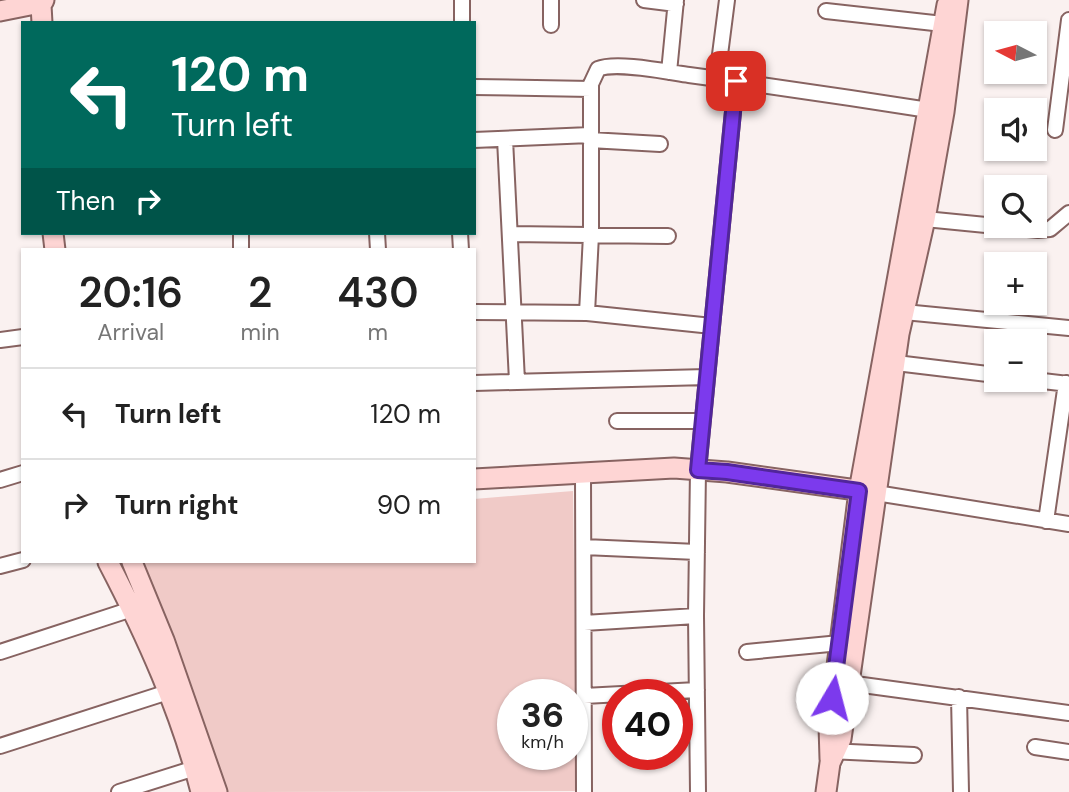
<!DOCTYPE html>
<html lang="en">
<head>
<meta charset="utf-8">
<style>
	body { margin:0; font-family:"DM Sans",sans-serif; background:#f2f2f2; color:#222; height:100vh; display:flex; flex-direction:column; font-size:26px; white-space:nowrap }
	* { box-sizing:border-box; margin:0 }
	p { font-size:23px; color:#767676 }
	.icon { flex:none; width:38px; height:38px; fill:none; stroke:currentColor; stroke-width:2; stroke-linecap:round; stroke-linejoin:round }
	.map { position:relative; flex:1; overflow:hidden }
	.sheet { position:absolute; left:21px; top:248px; width:455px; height:315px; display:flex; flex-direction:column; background:#fff; border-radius:0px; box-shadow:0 2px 5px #0004 }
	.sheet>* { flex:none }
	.top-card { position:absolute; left:21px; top:21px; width:455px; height:214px; border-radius:0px; box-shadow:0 2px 5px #0004; background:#00695c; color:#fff; overflow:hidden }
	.needle { width:46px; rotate:276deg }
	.tools { position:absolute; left:984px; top:21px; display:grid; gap:14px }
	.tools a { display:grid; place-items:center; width:63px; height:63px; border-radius:0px; background:#fff; box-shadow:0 2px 5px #0004; font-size:35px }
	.speed { position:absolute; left:497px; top:679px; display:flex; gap:14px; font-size:35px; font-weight:700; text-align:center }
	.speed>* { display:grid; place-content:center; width:91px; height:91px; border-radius:50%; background:#fff; box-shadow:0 2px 5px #0004; line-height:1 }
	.speed small { font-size:18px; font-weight:400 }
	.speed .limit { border:10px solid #d22; background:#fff; color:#111 }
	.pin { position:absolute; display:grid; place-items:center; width:60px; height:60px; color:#fff; margin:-30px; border-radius:14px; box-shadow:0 4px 10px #0006 }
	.me { position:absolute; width:77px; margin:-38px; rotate:8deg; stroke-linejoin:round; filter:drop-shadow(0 0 5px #0008) }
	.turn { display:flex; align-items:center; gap:24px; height:147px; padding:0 35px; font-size:32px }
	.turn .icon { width:91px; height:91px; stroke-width:2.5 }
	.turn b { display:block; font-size:49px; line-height:60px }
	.then { display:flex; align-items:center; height:66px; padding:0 35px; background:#0003; gap:14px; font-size:26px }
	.eta { display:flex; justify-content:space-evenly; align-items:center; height:119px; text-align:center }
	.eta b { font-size:42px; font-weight:600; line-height:49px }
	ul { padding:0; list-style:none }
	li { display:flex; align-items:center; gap:21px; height:91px; padding:0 35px; border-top:2px solid #e0e0e0 }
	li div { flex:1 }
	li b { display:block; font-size:26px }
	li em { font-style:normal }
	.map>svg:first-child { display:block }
	.green { fill:#f0cac7; fill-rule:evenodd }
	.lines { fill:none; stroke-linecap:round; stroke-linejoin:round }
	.street-casing { stroke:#876361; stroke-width:18 }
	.secondary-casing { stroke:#876361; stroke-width:23 }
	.street { stroke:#fff; stroke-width:14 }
	.secondary { stroke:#fed5d4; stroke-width:19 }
	.route-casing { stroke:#51269a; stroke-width:18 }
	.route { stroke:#7c3aed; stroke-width:12 }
</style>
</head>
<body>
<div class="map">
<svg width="1069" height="792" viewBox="0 0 1069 792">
	<rect width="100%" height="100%" fill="#faf1f0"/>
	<path class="green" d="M573 491 577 791 216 792 124 562H474V499ZM513 695H572V754H513Z"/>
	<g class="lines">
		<g class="street-casing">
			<path id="street" d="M462 0V23
				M644 0 676 4
				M826 11 943 24
				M551 25V0
				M669 72 676 0
				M717 78 727 0
				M474 87 591 89
				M1055 130 1069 20
				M505 139 517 381
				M474 140 590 135
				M590 140 660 144
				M925 219 996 226
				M996 226 1038 230 1050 229 1069 213
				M241 233V250
				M377 233 378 250
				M460 233 461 250
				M510 234 668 236
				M474 312 587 313
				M904 312 1069 328
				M712 326 587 313 591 235V84L598 69C616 61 668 72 689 75 771 86 853 98 935 111
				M0 340 23 337
				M896 363 996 375
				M1034 380 1069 384
				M474 383 707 377
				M617 421H703
				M583 473 584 792
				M0 480 23 473
				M876 493 1069 524
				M1046 521 1066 383
				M584 547 697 552
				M0 566 23 560
				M584 623 696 616
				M0 652 132 609
				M747 652 840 643
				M848 683 1069 713
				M584 696 697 690
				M959 697 961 792
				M0 746 168 692
				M1035 747 1069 752
				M829 751 914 755
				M119 792 195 768
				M698 792 696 616 698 470 736 81"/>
		</g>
		<g class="secondary-casing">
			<path id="secondary" d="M0 11 30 5
				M42 23 41 5 44 0
				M53 233 55 250
				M474 479 674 468 727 472 871 492
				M108 562C146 635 181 712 201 792
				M132 562 164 640 217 792
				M830 759 829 726 840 643 859 491 947 5
				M826 792 830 763 841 739 899 334 925 219 944 112 958 0"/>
		</g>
		<use href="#street" class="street"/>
		<use href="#secondary" class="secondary"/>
	</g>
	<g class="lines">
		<g class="route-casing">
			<path id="route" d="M736 81 698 470 727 472 859 491 832 698"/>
		</g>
		<use href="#route" class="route"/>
	</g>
</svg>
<div class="tools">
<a><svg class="needle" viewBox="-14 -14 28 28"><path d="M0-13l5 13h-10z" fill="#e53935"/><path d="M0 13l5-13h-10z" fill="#767676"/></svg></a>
<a><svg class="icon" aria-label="sound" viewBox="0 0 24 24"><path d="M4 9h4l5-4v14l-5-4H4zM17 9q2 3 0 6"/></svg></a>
<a><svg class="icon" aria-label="search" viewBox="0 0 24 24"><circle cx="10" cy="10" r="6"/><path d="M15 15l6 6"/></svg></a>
<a>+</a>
<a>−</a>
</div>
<div class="speed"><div>36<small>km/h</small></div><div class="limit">40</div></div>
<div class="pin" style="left:736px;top:81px;background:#d93025"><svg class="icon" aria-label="arrive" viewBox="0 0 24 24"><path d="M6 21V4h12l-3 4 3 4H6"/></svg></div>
<svg class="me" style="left:832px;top:698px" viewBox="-20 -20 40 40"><circle r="19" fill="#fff"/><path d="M0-13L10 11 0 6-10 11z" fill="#7c3aed"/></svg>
<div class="top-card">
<div class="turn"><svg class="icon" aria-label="left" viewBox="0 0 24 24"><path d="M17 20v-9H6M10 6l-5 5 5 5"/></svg><div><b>120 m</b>Turn left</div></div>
<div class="then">Then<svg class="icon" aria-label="right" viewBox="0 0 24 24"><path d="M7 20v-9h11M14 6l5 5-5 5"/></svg></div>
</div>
<section class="sheet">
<div class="eta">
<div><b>20:16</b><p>Arrival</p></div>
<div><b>2</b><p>min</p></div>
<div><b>430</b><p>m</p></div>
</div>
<ul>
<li><svg class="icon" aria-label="left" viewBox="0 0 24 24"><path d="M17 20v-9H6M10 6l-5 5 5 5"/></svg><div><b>Turn left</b></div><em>120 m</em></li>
<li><svg class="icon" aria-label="right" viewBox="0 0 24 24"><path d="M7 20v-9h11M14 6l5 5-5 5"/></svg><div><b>Turn right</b></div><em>90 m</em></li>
</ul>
</section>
</div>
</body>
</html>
